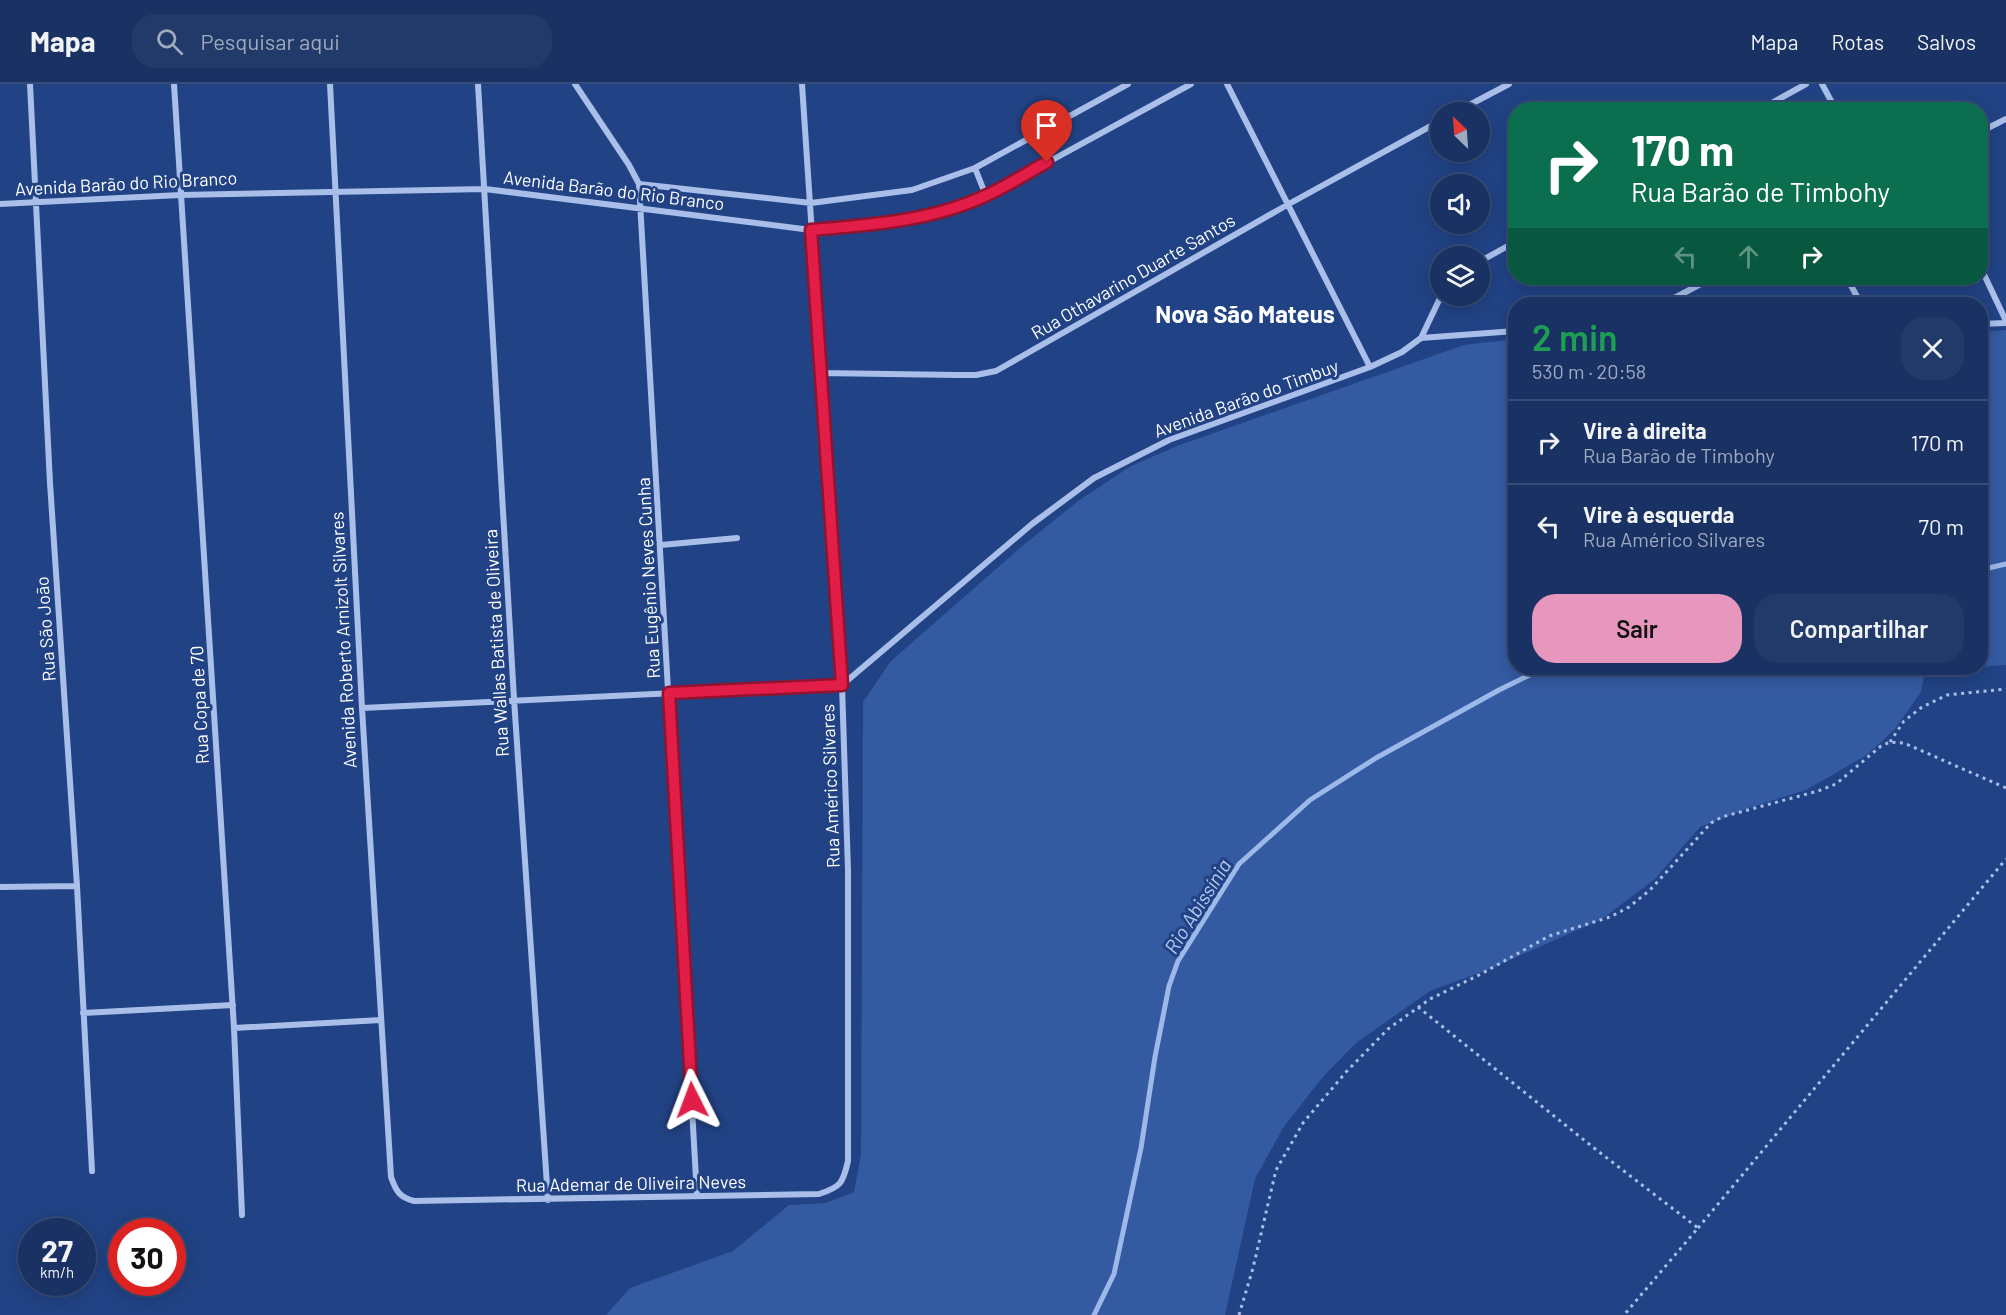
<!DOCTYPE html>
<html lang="pt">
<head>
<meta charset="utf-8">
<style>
	body { margin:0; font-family:Barlow,sans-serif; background:#223a69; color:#f1f3f6; height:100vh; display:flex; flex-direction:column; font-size:22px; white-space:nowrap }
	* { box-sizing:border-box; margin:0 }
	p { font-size:20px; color:#9faabe }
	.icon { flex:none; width:33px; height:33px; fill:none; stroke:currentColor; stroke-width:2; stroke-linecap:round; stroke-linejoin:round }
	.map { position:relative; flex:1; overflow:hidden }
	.drawer { position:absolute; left:1508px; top:213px; width:480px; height:378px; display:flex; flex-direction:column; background:#193263; border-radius:24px; box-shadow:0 3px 15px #0003,0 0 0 2px #374d78 }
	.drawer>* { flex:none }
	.banner { position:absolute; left:1508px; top:18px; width:480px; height:183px; border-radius:24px; box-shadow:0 3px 15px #0003,0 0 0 2px #374d78; background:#0b6e4f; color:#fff; overflow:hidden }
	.needle { width:39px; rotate:335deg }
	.buttons { position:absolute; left:1430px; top:18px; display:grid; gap:12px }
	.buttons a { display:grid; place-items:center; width:60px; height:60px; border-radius:50%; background:#193263; box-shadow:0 3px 15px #0003,0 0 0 2px #374d78; font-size:30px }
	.speed { position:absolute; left:18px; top:1134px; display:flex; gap:12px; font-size:30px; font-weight:700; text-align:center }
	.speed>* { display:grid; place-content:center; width:78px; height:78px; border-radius:50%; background:#193263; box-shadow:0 3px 15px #0003,0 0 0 2px #374d78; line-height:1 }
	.speed small { font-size:15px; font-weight:400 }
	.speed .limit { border:9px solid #d22; background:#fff; color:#111 }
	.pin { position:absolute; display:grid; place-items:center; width:51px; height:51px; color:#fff; margin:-62px -26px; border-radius:50% 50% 50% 0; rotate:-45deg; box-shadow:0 0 6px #0007 }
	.pin .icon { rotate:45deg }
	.me { position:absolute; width:66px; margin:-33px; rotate:357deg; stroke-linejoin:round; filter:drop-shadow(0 0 4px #0008) }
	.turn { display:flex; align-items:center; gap:21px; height:126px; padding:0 24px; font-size:27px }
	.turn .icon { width:78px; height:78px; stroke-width:2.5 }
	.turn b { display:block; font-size:42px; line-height:51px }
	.lanes { display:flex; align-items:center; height:57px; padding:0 24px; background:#0003; justify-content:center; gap:30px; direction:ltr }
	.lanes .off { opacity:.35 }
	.round { display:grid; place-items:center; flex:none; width:63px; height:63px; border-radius:24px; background:#223a69 }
	.headline { display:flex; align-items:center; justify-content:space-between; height:102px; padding:0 24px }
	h1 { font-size:36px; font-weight:600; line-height:45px; color:#1e9e55 }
	.primary-button { display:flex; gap:12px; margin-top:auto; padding:12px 24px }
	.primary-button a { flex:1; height:69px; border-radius:24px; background:#e797bd; color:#111; font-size:24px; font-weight:600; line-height:69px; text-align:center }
	.primary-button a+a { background:#223a69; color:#f1f3f6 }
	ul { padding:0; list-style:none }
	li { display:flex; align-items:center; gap:18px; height:84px; padding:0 24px; border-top:2px solid #374d78 }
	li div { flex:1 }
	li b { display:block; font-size:22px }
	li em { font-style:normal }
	header { display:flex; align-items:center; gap:36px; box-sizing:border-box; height:84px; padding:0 30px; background:#193263; border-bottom:2px solid #374d78 }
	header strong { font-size:28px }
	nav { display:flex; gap:33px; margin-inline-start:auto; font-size:21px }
	.search { width:420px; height:54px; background:#223a69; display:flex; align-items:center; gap:15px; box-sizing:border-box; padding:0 21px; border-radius:24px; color:#9faabe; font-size:22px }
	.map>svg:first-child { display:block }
	.green { fill:#345aa2 }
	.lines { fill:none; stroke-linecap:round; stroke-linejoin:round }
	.stream { stroke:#9db9ea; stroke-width:5 }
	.path { stroke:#a9bfe9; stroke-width:3; stroke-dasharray:3 4.5; stroke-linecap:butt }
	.street { stroke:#a9bfe9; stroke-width:6 }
	.route-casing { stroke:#92132f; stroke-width:15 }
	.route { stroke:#e11d48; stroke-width:10 }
	.labels { text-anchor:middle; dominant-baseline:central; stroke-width:6; stroke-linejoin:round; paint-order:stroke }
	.street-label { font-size:18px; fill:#fff; stroke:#214284 }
	.water-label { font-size:20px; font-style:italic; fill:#b4caf1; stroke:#214284 }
	.district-label { font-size:24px; font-weight:bold; fill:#fff; stroke:#214284 }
</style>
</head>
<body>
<header>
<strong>Mapa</strong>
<div class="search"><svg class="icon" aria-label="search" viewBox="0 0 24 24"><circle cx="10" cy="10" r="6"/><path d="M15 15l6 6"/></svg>Pesquisar aqui</div>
<nav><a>Mapa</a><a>Rotas</a><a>Salvos</a></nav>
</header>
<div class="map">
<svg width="2006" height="1231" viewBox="0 0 2006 1231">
	<rect width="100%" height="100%" fill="#214284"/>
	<path class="green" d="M2006 246V581L1980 583V248Z
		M1515 255V584H1974L1925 587 1921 608 1895 645 1867 671 1806 706 1749 724 1700 743 1654 796 1602 835 1492 884 1430 907 1356 959 1322 994 1283 1044 1255 1095 1225 1231H606L630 1204 733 1167 789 1121 826 1119 854 1108 861 1070 863 618 891 577 1020 464 1078 417 1131 382 1177 362 1464 261Z"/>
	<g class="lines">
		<path class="stream" d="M1980 486 2006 480
			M1094 1231 1114 1190 1141 1064 1155 973 1169 902 1178 877 1239 780 1310 716 1376 674 1499 606 1544 584"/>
		<path class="path" d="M1890 658 1904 637 1922 623 1947 611 2006 605
			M1418 923 1594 1064 1698 1144 1624 1231
			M1698 1144 2006 775
			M1239 1231 1253 1184 1276 1086 1303 1039 1346 988 1388 945 1430 915 1481 890 1549 852 1610 833 1629 823 1650 806 1711 739 1722 733 1818 707 1836 700 1881 662 1890 658 1904 659 2006 704"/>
		<path class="street" d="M30 0 50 399 77 802 92 1087
			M174 0 234 944 242 1131
			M330 0 362 624 391 1093C396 1107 399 1113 414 1117L819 1110C841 1103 843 1099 848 1077V786L842 601 802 0
			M478 0 514 615 548 1116
			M575 0 629 81 639 100 697 1112
			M1227 0 1370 283
			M1822 0 1836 26
			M1759 26 1806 0
			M1456 28 1509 0
			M1980 48 2006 35
			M975 84 986 112
			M639 100 811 119 912 106 975 84 1128 0
			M0 120 180 111 485 105 811 146 889 139 936 129 986 112 1191 0
			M1479 178 1515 158
			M1980 182 2006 237
			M1847 194 1861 220
			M1663 220 1712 194
			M1980 240 2006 239
			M1421 254 1441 212
			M820 289 957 291H976L996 287 1287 121 1440 37
			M661 461 737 454
			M362 624 842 601 1032 440 1094 394 1169 356 1370 283 1402 268 1421 254 1515 247
			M0 803 77 802
			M83 929 233 921
			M234 944 381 936"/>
	</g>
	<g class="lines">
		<g class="route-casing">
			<path id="route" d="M692 1016 669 609 842 601 811 146C871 141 932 137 987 111 1007 102 1027 89 1047 78"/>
		</g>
		<use href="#route" class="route"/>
	</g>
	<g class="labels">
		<g class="street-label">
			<text transform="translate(126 99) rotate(-3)">Avenida Barão do Rio Branco</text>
			<text transform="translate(614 106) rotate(7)">Avenida Barão do Rio Branco</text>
			<text transform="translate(1133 192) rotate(-30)">Rua Othavarino Duarte Santos</text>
			<text transform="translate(1246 314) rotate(-20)">Avenida Barão do Timbuy</text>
			<text transform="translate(648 494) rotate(-93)">Rua Eugênio Neves Cunha</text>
			<text transform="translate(45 545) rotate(-94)">Rua São João</text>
			<text transform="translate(343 556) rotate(-93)">Avenida Roberto Arnizolt Silvares</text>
			<text transform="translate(496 559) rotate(-93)">Rua Wallas Batista de Oliveira</text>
			<text transform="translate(199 621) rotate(-93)">Rua Copa de 70</text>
			<text transform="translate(830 702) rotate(-92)">Rua Américo Silvares</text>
			<text transform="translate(631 1099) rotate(-1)">Rua Ademar de Oliveira Neves</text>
		</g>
		<g class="water-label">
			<text transform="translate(1197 822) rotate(-58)">Rio Abissínia</text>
		</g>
		<g class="district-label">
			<text x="1245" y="229">Nova São Mateus</text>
		</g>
	</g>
</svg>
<div class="buttons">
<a><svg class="needle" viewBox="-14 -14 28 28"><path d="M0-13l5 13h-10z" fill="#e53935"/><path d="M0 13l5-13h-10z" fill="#9faabe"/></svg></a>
<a><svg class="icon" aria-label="sound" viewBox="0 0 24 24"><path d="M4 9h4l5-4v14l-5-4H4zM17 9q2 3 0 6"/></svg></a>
<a><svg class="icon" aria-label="layers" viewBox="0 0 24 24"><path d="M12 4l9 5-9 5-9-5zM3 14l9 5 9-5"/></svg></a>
</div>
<div class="speed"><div>27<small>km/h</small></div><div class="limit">30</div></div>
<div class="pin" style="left:1047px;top:78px;background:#d93025"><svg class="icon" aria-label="arrive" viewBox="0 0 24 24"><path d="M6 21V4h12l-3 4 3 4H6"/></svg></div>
<svg class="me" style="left:692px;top:1016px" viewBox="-20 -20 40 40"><path d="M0-17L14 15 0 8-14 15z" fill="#e11d48" stroke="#fff" stroke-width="4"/></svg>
<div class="banner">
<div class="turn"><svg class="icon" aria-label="right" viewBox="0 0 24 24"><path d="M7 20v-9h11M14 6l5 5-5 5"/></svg><div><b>170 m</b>Rua Barão de Timbohy</div></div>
<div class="lanes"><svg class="icon off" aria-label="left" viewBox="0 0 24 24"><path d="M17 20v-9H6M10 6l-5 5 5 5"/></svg><svg class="icon off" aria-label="ahead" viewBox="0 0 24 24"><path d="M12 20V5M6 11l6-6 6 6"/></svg><svg class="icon" aria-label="right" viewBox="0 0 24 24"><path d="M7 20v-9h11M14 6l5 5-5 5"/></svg></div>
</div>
<section class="drawer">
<div class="headline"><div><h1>2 min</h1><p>530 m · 20:58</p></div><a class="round"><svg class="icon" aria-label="close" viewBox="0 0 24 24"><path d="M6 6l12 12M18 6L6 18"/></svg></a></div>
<ul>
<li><svg class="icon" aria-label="right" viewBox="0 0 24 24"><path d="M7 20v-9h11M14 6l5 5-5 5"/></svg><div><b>Vire à direita</b><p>Rua Barão de Timbohy</p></div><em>170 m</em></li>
<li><svg class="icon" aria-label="left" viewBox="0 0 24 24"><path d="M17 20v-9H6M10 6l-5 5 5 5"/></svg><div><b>Vire à esquerda</b><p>Rua Américo Silvares</p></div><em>70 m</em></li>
</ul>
<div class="primary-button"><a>Sair</a><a>Compartilhar</a></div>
</section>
</div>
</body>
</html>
